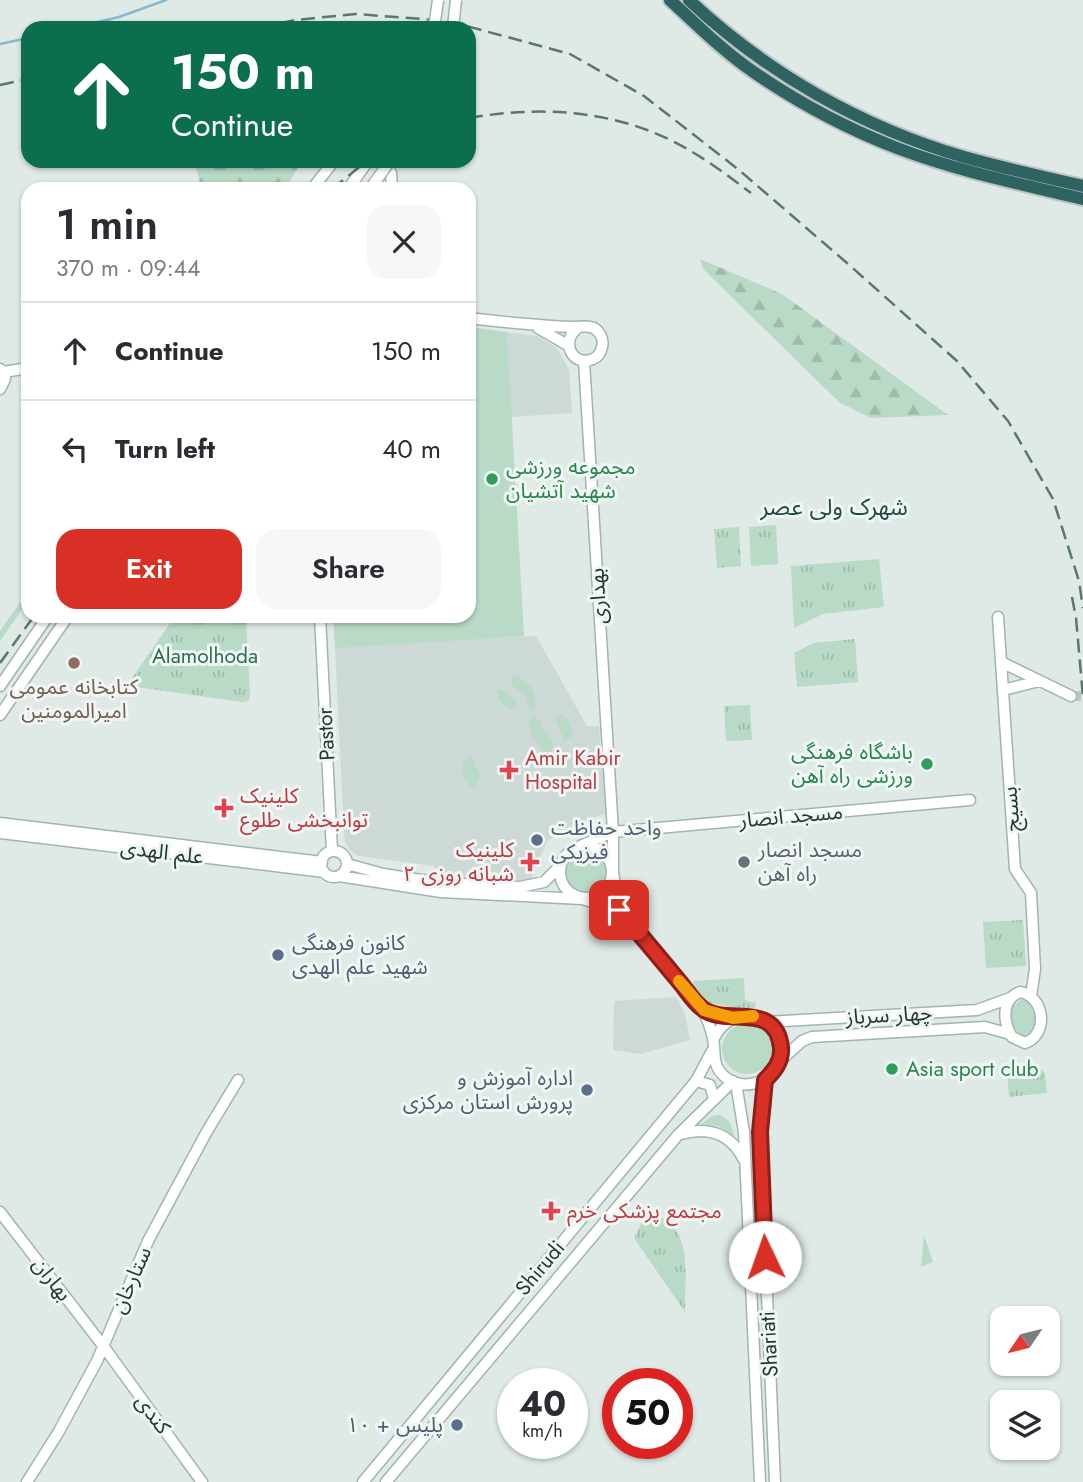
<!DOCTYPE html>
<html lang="en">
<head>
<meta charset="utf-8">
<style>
	body { margin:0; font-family:Jost,"Noto Sans Arabic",sans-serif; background:#f7f7f7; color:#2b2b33; height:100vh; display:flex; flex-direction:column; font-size:26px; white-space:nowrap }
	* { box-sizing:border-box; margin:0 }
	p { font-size:23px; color:#7c7c81 }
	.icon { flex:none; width:38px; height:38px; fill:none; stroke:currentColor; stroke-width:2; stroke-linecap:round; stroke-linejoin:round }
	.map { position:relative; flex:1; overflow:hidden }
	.panel { position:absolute; left:21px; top:182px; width:455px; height:441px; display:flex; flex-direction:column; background:#fff; border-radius:21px; box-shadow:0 2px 5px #0004 }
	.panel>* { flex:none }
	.hud { position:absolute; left:21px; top:21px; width:455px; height:147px; border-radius:21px; box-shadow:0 2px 5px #0004; background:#0b6e4f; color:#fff; overflow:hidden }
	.needle { width:46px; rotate:235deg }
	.fabs { position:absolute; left:990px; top:1306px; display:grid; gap:14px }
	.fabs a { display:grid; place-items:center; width:70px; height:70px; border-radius:14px; background:#fff; box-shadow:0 2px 5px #0004; font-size:35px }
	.speed { position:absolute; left:497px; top:1368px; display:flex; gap:14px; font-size:35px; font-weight:700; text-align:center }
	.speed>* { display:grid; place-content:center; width:91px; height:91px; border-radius:50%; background:#fff; box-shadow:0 2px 5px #0004; line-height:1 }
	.speed small { font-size:18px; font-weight:400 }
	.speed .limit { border:10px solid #d22; background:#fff; color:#111 }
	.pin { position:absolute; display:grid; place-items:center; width:60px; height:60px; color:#fff; margin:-30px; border-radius:14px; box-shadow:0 4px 10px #0006 }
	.me { position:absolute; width:77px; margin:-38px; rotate:357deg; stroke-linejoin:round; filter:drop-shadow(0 0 5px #0008) }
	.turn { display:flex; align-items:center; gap:24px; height:147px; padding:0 35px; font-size:32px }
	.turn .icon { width:91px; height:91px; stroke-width:2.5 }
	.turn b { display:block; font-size:49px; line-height:60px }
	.round { display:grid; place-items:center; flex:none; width:74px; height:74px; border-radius:21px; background:#f7f7f7 }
	.summary { display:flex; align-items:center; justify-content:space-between; height:119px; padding:0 35px }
	h1 { font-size:42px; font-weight:600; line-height:52px }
	.button { display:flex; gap:14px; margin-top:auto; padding:14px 35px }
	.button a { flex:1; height:80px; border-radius:21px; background:#d93025; color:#fff; font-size:28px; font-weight:600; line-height:80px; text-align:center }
	.button a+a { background:#f7f7f7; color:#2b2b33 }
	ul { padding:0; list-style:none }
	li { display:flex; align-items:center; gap:21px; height:98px; padding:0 35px; border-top:2px solid #e1e1e2 }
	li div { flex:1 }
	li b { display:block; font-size:26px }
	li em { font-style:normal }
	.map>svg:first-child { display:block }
	.built { fill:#cdd9d6 }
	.grass { fill:#b8dac7 }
	.forest { fill:url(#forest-firs) }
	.park { fill:url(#park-tufts) }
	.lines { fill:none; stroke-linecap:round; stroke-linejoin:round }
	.stream { stroke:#89b7cd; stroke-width:2.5 }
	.secondary-tunnel { stroke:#b9c7c4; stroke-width:10; stroke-dasharray:10 5; stroke-linecap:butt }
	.secondary-casing { stroke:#9fb5b0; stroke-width:13 }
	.highway-casing { stroke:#bcc4c3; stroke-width:16 }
	.secondary { stroke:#fff; stroke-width:10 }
	.highway { stroke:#2e6361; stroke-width:12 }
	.rail { stroke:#5b7572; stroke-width:2.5; stroke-dasharray:14 7; stroke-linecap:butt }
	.secondary-bridge-casing { stroke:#9fb5b0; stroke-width:13; stroke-linecap:butt }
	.secondary-bridge { stroke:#fff; stroke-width:10 }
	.route-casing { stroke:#8d1f18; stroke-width:18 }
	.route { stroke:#d93025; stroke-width:12 }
	.slow { stroke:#f59e0b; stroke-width:12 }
	.leisure-dot { fill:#2e9e5b; stroke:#eff6f4; stroke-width:2.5 }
	.education-dot { fill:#8d6e63; stroke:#eff6f4; stroke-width:2.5 }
	.health-dot { fill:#e0444e; stroke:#eff6f4; stroke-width:2.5 }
	.service-dot { fill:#5c6f8a; stroke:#eff6f4; stroke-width:2.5 }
	.worship-dot { fill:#6b7280; stroke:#eff6f4; stroke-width:2.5 }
	.labels { text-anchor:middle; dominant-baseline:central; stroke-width:6; stroke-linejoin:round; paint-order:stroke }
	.leisure-label { font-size:21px; fill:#27864d; stroke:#eff6f4; text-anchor:start }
	.street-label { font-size:21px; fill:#213936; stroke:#eff6f4 }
	.park-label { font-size:21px; fill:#2d6d51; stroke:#eff6f4 }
	.education-label { font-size:21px; fill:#785e54; stroke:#eff6f4 }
	.health-label { font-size:21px; fill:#be3a42; stroke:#eff6f4; text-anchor:start }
	.service-label { font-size:21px; fill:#4e5e75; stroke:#eff6f4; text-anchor:start }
	.worship-label { font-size:21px; fill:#5b616d; stroke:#eff6f4; text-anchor:start }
	.neighbourhood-label { font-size:23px; fill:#1e4a46; stroke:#eff6f4 }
</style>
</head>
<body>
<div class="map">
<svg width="1083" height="1482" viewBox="0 0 1083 1482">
	<defs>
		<pattern id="forest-firs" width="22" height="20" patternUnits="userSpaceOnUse" patternTransform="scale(1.75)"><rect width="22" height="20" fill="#b8dac7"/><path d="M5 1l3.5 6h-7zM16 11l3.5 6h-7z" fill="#9ebcac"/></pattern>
		<pattern id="park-tufts" width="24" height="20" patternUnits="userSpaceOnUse" patternTransform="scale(1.75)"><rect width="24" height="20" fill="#b8dac7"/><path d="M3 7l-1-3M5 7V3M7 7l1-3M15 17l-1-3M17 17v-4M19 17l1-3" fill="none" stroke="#9ebcac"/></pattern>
	</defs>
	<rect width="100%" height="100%" fill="#dfeae7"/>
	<path class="built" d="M507 332 537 336 557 348 569 370 572 413 511 417Z
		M536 636 587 726H599L606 813 569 828 547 841 530 881 445 877 433 866 358 856 350 850 345 842 344 831 335 648 409 642Z
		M676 997 685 1014 690 1040 641 1054 613 1050 614 1001Z"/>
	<path class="grass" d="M469 327 507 332 524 636 335 648 333 616H469Z
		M514 675C528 680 541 695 533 711H530L526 696 512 685 511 680Z
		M498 690 505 691 516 700 515 707 512 709C503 707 496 699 498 690Z
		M560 714C569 717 571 727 573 736L564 740 555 719V715Z
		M534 716 540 721C542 730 546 736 554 742L550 752 545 753 530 732 529 722Z
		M472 756 480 776 474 787H471L462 774 464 760Z
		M565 872a21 21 0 1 1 42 0a21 21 0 1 1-42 0Z
		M1021 999 1029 1002 1036 1016 1032 1032 1025 1037 1013 1030 1009 1019 1011 1008Z
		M722 1049a25 25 0 1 1 50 0a25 25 0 1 1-50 0Z
		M720 1115 729 1121 735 1136 718 1126 701 1124 712 1116Z"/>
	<path class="forest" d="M195 161H302L285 189H201Z
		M700 259 782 294 948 415 871 418 839 402 703 269Z"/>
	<path class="park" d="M776 525 778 564 751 566 749 527Z
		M739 527 741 566 717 568 714 529Z
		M879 559 884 607 823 614 794 628 791 566Z
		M28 591V601L0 641V631Z
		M175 616H246L250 696 248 701 242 702 129 686 130 681Z
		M855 639 858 682 797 687 794 653 813 643Z
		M750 705 752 740 726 741 724 706Z
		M1023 920 1026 966 986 968 983 922Z
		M744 978 745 1000 756 1003 754 1012 705 1002 692 986 694 981Z
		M1040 1068 1045 1073 1047 1093 1009 1097 1007 1071Z
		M654 1216C695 1225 684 1279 685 1312L634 1238 641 1224Z
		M924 1235 933 1262 921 1267Z"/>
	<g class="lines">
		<path class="stream" d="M72 28 119 17 166 0
			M0 44 28 38"/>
		<path class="secondary-tunnel" d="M1071 696H1083"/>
		<g class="secondary-casing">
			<path id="secondary" d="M383 161 391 173 392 189
				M312 189 334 161
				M348 189 368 161
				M469 318C504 322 538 326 573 327 580 327 587 325 594 328 600 332 604 339 602 347 601 352 598 357 593 359 572 368 559 340 579 327
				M538 328 569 346
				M584 361 613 832V872L619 910
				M0 369 4 372 5 379 0 389
				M4 372 28 368
				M320 616 332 851
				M998 617 1015 869 1031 893 1035 969 1031 996
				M1001 662 1071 696
				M0 686 48 616
				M1003 690 1039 681
				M0 715 68 616
				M0 823 322 862
				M0 833 324 872
				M560 872a26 26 0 1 1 52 0a26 26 0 1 1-52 0Z
				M580 846 613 832 970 800
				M321 864a13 13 0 1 1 26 0a13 13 0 1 1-26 0Z
				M347 864 383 874 441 883 520 887 544 882 560 866
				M339 876 441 892 582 899 619 910
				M619 910C640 934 661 959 681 983 689 992 700 1002 704 1013 708 1020 711 1030 713 1038 716 1053 711 1065 725 1077 743 1091 770 1084 778 1063 796 1022 734 994 713 1040
				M1020 992C1045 996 1049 1035 1025 1043L1012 1037C1003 1022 1001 999 1020 992Z
				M704 1010 733 1018
				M766 1022 977 1010 1010 998
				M779 1062 802 1041 812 1037 985 1027 1010 1034
				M765 1080 760 1132 775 1482
				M696 1081 710 1085 714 1099
				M736 1083 744 1132 760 1482
				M681 1134C709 1126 731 1134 744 1160
				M0 1212 104 1347 202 1482
				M27 1482 58 1433 97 1361 148 1241 206 1133 238 1080
				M363 1482 696 1081 712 1051
				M386 1482 678 1135 733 1081"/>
		</g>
		<g class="highway-casing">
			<path id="highway" d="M670 0C697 25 724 52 755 73 799 103 848 129 897 148 957 171 1021 184 1083 199
				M689 0C767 73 861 127 964 157 1003 168 1043 177 1083 186"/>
		</g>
		<use href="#secondary" class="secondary"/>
		<use href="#highway" class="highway"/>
		<path class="rail" d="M260 28 295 20 356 14 448 21 570 54 644 96 739 170 847 263 957 361 1008 421 1053 499 1079 581 1083 608
			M0 85 28 79
			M469 118C544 105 621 110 689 150 710 162 731 178 751 193
			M332 189 367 161
			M1072 597 1076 618 1083 697
			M0 663 34 616"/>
		<g class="secondary-bridge-casing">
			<path id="secondary-bridge" d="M434 28 438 0
				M453 28 456 0
				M370 189 390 161"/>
		</g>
		<use href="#secondary-bridge" class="secondary-bridge"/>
	</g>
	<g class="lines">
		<g class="route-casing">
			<path id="route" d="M619 910C639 933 659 957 678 980 686 989 693 1002 703 1009 727 1027 776 1000 781 1048 782 1062 774 1071 765 1080L760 1132 765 1257"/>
		</g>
		<use href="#route" class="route"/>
		<path class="slow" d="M679 981 704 1010 733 1018 753 1016"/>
	</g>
	<g class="leisure-dot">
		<circle cx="492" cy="479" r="7"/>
		<circle cx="927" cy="764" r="7"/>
		<circle cx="892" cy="1069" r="7"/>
	</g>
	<circle class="education-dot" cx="74" cy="663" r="7"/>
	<g class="health-dot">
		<path d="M505.5 759.5h7v7h7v7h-7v7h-7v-7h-7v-7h7z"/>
		<path d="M220.5 797.5h7v7h7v7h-7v7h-7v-7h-7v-7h7z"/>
		<path d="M526.5 851.5h7v7h7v7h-7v7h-7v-7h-7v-7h7z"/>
		<path d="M547.5 1200.5h7v7h7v7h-7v7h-7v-7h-7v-7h7z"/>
	</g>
	<g class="service-dot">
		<circle cx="537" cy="840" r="7"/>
		<circle cx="278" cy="955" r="7"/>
		<circle cx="587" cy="1090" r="7"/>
		<circle cx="457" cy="1425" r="7"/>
	</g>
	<circle class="worship-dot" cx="744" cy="862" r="7"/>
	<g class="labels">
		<g class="leisure-label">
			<text x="506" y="467">مجموعه ورزشی<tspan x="506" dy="24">شهید آتشیان</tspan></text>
			<text x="913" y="752" text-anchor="end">باشگاه فرهنگی<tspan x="913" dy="24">ورزشی راه آهن</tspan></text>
			<text x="906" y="1069">Asia sport club</text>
		</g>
		<g class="street-label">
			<text transform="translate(598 596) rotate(-93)">بهداری</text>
			<text transform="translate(326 734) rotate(-93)">Pastor</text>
			<text transform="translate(1011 809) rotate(-94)">بسیج</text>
			<text transform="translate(791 816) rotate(-5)">مسجد انصار</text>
			<text transform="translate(162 852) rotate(7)">علم الهدی</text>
			<text transform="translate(889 1015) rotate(-3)">چهار سرباز</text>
			<text transform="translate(540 1268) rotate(-50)">Shirudi</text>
			<text transform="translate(52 1279) rotate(52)">بهاران</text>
			<text transform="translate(131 1280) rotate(-66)">ستارخان</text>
			<text transform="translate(769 1344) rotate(-93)">Shariati</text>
			<text transform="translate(153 1414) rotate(54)">کندی</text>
		</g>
		<g class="park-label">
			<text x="205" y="656">Alamolhoda</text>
		</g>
		<g class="education-label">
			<text x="74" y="687">کتابخانه عمومی<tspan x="74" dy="24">امیرالمومنین</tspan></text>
		</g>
		<g class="health-label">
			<text x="525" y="758">Amir Kabir<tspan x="525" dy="24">Hospital</tspan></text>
			<text x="240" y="796">کلینیک<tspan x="240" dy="24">توانبخشی طلوع</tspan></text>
			<text x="514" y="850" text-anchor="end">کلینیک<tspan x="514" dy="24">شبانه روزی ۲</tspan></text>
			<text x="567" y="1211">مجتمع پزشکی خرم</text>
		</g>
		<g class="service-label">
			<text x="551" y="828">واحد حفاظت<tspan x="551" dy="24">فیزیکی</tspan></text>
			<text x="292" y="943">کانون فرهنگی<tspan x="292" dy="24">شهید علم الهدی</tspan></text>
			<text x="573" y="1078" text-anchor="end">اداره آموزش و<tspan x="573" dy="24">پرورش استان مرکزی</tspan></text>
			<text x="443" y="1425" text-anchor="end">پلیس + ۱۰</text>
		</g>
		<g class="worship-label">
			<text x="758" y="850">مسجد انصار<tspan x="758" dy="24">راه آهن</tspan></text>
		</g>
		<g class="neighbourhood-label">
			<text x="834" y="507">شهرک ولی عصر</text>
		</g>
	</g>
</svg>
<div class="fabs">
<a><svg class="needle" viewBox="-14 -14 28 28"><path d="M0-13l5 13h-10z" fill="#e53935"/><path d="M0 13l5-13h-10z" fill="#7c7c81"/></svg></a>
<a><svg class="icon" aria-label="layers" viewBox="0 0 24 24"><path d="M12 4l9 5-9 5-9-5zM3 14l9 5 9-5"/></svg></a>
</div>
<div class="speed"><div>40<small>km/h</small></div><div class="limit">50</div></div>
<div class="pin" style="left:619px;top:910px;background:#d93025"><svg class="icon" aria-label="arrive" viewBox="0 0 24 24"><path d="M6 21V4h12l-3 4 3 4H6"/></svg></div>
<svg class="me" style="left:765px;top:1257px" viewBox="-20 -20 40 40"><circle r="19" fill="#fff"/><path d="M0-13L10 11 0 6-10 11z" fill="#d93025"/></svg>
<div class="hud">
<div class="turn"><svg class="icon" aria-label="ahead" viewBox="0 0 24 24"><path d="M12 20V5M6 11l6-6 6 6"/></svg><div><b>150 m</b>Continue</div></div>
</div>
<section class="panel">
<div class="summary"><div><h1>1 min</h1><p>370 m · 09:44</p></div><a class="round"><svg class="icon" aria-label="close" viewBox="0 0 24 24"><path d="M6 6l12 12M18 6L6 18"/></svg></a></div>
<ul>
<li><svg class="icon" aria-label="ahead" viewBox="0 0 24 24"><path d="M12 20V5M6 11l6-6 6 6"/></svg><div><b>Continue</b></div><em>150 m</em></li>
<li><svg class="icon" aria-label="left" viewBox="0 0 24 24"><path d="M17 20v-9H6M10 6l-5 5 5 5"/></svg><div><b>Turn left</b></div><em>40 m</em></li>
</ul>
<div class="button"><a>Exit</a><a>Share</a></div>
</section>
</div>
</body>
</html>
